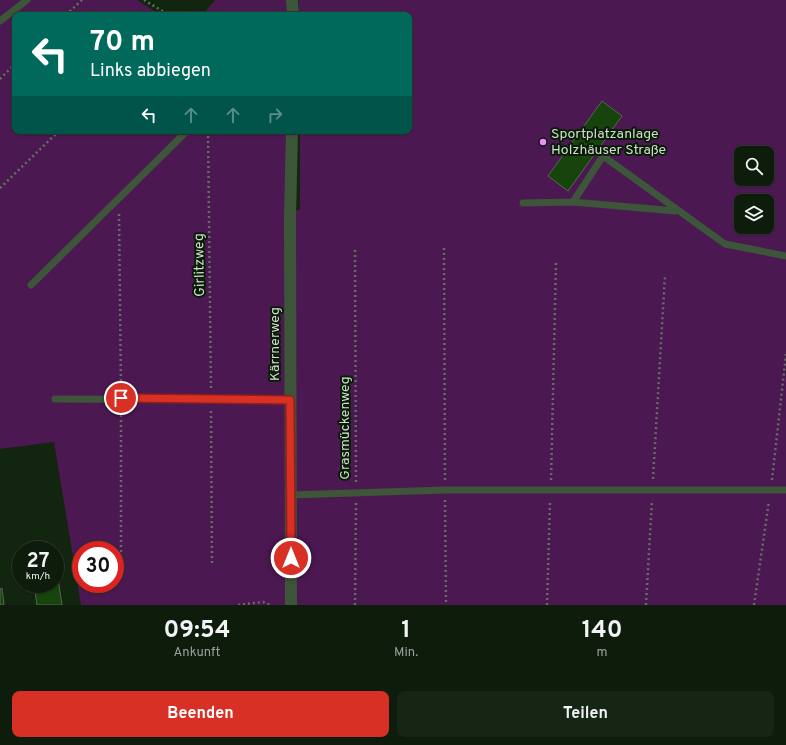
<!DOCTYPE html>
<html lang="de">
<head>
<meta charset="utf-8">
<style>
	body { margin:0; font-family:Overpass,sans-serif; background:#172514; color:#f1f3f6; height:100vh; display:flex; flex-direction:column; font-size:15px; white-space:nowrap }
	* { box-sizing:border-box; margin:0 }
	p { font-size:13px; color:#9ba19d }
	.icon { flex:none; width:22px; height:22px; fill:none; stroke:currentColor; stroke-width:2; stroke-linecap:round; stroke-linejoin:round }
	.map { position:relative; height:605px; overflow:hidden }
	.details { display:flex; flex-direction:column; background:#0e1c0b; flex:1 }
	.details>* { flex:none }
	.top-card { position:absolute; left:12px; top:12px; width:400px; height:122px; border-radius:8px; box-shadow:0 1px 3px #0004,0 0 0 1px #2e3a2c; background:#00695c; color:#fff; overflow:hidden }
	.controls { position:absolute; left:734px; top:146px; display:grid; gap:8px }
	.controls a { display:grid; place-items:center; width:40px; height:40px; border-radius:8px; background:#0e1c0b; box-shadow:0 1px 3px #0004,0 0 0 1px #2e3a2c; font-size:20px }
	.speed { position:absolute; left:12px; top:541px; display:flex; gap:8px; font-size:20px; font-weight:700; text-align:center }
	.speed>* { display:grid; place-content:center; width:52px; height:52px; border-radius:50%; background:#0e1c0b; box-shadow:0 1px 3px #0004,0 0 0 1px #2e3a2c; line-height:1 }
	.speed small { font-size:10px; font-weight:400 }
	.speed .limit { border:6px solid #d22; background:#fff; color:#111 }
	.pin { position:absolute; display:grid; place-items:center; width:34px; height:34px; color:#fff; margin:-17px; border:2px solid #fff; border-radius:50%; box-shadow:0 1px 4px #0007 }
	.me { position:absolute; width:44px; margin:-22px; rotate:0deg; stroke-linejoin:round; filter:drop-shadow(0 0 3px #0008) }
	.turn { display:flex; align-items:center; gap:14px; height:84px; padding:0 12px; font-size:18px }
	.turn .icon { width:52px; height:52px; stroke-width:2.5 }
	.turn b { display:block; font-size:28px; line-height:34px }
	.lanes { display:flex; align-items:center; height:38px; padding:0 12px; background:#0003; justify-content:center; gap:20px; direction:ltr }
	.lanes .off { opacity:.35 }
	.eta { display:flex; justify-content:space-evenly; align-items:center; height:68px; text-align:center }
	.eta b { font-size:24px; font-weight:700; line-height:28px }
	.cta { display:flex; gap:8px; margin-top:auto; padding:8px 12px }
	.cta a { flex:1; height:46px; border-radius:8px; background:#d93025; color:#fff; font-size:16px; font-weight:700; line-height:46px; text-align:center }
	.cta a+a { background:#172514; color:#f1f3f6 }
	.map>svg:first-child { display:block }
	.green { fill:#4c1852; fill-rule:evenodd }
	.building { fill:#16440c; stroke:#53694f }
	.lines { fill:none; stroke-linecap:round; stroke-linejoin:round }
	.path { stroke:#61715e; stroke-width:2.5; stroke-dasharray:2 3; stroke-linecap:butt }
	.service { stroke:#3d5639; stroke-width:7 }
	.minor { stroke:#3d5639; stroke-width:12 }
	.route-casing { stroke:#8d1f18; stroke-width:10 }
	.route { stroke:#d93025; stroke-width:7 }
	.poi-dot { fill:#ee8cf9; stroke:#091c06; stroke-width:1.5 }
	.labels { text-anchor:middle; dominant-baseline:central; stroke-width:4; stroke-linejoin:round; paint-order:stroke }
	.poi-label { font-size:14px; fill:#d1decf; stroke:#091c06; text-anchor:start }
	.street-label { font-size:14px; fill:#d1decf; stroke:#091c06 }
</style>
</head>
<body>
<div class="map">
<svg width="786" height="605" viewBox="0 0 786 605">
	<rect width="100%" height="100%" fill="#12250f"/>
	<path class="green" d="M0 0H137L161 15H15V131H288L287 211 300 210V131H409V15H299V0H786V605H81L54 442 0 449ZM741 153H767V179H741ZM741 201H767V227H741ZM81 550H115V584H81Z
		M215 0H287V15H202Z"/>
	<path class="building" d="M602 101 622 116 568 191 548 176Z
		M47 542 48 550H33L32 544Z
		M55 572H57L62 605H37L34 584H55Z
		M2 588 4 605H0V589Z"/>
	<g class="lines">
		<path class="path" d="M144 0 169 15
			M66 15 82 0
			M0 79 15 64
			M208 131 211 390
			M0 188 59 131
			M119 214 121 389
			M444 248 445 481
			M355 250 356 482
			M121 410V571
			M211 411 212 566
			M653 479 665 275
			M551 480 556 262
			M772 480 786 354
			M445 500 446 605
			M238 605 263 602 270 605
			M355 605 356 503
			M547 605 550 501
			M646 605 652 500
			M754 605 769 501"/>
		<path class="service" d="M0 21 27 0
			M573 202 603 156 725 244 786 256
			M523 203 573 202 676 211
			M31 285 187 131
			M55 399 290 400
			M290 495 445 490H786"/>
		<path class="minor" d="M292 0 293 15
			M291 605 290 216 292 131"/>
	</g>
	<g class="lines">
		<g class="route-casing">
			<path id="route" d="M121 398 290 400 291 558"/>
		</g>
		<use href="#route" class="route"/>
	</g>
	<circle class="poi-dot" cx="543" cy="142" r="4"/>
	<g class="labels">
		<g class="poi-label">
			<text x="551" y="134">Sportplatzanlage<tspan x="551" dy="16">Holzhäuser Straße</tspan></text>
		</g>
		<g class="street-label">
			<text transform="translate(200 265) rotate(-91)">Girlitzweg</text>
			<text transform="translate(275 344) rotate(-90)">Kärrnerweg</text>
			<text transform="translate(345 428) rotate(-90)">Grasmückenweg</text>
		</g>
	</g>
</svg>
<div class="controls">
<a><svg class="icon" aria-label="search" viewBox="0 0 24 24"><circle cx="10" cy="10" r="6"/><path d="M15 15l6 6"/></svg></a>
<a><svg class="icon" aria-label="layers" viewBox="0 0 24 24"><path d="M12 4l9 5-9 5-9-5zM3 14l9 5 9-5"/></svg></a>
</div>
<div class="speed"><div>27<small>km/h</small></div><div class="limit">30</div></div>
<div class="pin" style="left:121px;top:398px;background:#d93025"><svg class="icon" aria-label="arrive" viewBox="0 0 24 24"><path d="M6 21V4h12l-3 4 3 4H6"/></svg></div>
<svg class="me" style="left:291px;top:558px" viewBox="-20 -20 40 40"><circle r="17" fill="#d93025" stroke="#fff" stroke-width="3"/><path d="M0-11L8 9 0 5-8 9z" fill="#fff"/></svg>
<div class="top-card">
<div class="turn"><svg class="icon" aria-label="left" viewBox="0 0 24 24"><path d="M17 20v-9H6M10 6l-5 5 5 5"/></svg><div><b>70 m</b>Links abbiegen</div></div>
<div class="lanes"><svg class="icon" aria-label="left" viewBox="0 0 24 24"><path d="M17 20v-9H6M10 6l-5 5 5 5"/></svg><svg class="icon off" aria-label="ahead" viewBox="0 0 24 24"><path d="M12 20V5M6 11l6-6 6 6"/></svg><svg class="icon off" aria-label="ahead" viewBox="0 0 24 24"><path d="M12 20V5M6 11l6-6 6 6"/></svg><svg class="icon off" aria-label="right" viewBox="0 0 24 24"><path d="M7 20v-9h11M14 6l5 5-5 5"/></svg></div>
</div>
</div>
<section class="details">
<div class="eta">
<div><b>09:54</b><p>Ankunft</p></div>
<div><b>1</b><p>Min.</p></div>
<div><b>140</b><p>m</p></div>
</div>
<div class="cta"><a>Beenden</a><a>Teilen</a></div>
</section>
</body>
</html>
